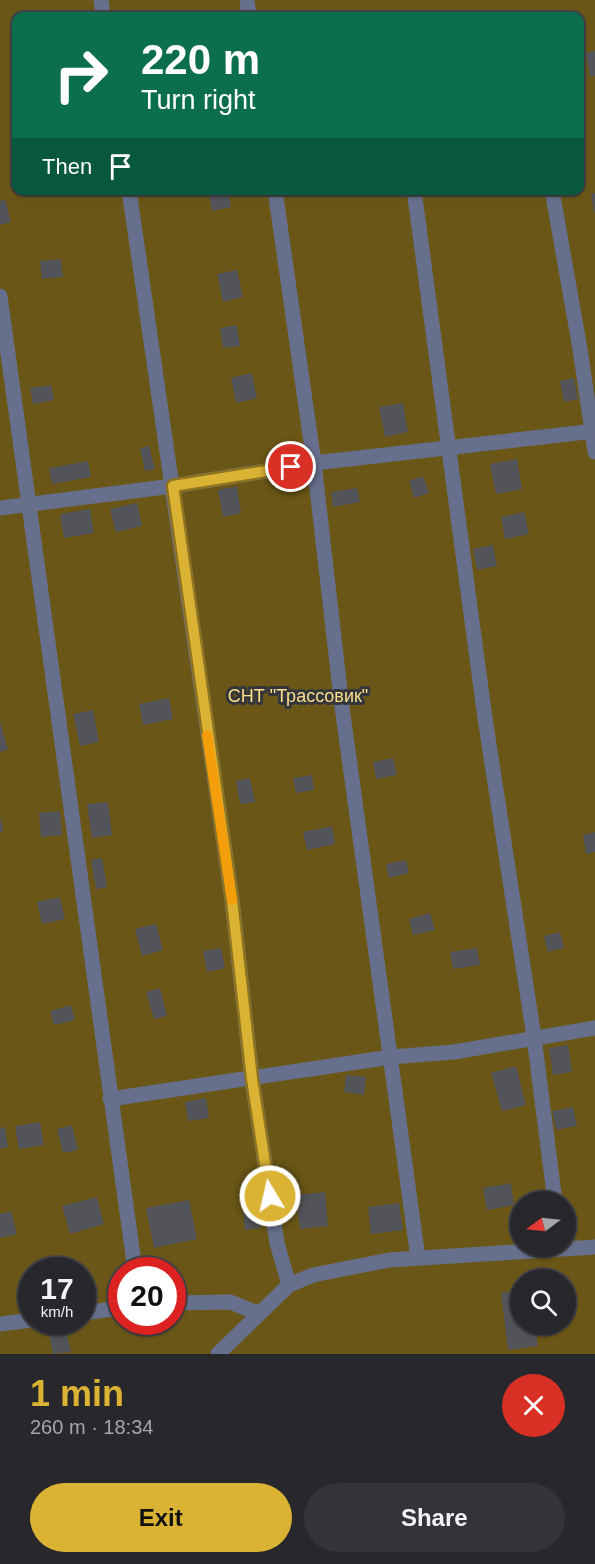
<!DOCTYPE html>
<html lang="en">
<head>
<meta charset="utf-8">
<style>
	body { margin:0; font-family:Arial,sans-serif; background:#343438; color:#f1f3f6; height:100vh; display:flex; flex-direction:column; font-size:22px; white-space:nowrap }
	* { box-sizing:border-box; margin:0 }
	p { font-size:20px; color:#a5a6a9 }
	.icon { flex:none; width:33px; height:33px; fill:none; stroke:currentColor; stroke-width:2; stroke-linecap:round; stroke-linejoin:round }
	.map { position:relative; height:1354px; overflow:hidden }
	.details { display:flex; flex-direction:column; background:#28282c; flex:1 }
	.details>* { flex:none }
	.top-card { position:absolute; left:12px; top:12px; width:572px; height:183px; border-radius:12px; box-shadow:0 2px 4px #0004,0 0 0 2px #444448; background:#0b6e4f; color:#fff; overflow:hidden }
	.needle { width:39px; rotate:255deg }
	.fabs { position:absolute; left:510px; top:1191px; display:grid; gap:12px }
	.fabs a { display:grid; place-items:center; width:66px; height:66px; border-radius:50%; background:#28282c; box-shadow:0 2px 4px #0004,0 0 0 2px #444448; font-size:30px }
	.speed { position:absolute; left:18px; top:1257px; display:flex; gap:12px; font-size:30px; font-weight:700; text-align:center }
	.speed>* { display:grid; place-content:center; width:78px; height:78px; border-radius:50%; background:#28282c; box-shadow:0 2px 4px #0004,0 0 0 2px #444448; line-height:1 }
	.speed small { font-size:15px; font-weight:400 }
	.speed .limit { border:9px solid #d22; background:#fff; color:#111 }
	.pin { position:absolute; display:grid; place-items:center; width:51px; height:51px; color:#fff; margin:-26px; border:3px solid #fff; border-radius:50%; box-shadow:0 2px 6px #0007 }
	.me { position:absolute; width:66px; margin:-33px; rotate:351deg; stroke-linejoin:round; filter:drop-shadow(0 0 4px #0008) }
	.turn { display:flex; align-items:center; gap:21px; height:126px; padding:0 30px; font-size:27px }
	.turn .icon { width:78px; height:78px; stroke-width:2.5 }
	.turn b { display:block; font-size:42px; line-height:51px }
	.then { display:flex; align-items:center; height:57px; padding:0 30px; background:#0003; gap:12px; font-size:22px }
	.round { display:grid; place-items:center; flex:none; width:63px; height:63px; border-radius:32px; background:#343438 }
	.summary { display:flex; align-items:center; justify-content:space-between; height:102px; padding:0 30px }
	h1 { font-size:36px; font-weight:800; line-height:45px; color:#dab334 }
	.primary-button { display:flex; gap:12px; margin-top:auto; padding:12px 30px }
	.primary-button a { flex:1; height:69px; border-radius:36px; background:#dab334; color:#111; font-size:24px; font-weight:800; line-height:69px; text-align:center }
	.primary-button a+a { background:#343438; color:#f1f3f6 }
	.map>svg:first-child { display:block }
	.green { fill:#6a5717; fill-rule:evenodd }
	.building { fill:#535459 }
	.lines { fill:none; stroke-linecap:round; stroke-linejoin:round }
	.minor { stroke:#666f8c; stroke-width:15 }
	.route-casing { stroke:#8e7422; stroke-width:15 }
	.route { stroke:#dab334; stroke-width:10 }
	.slow { stroke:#f59e0b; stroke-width:10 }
	.labels { text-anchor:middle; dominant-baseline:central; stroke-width:6; stroke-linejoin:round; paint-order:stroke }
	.park-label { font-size:18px; fill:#fbdf8b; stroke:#35363b }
</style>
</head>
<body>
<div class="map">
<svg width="595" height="1354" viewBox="0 0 595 1354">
	<rect width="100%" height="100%" fill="#35363b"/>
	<path class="green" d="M0 0H595V1354H0ZM16 16H579V190H16ZM520 1202H566V1246H520ZM32 1270H82V1322H32ZM122 1270H172V1322H122ZM520 1280H566V1324H520Z"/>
	<path class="building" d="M595 51V76L590 77 586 53Z
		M208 190H228L231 207 212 211Z
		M595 193V213H594L591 194Z
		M5 199 11 222 0 225V201Z
		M61 259 63 277 42 279 40 261Z
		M237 270 243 297 223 302 217 274Z
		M237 325 240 346 223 348 220 328Z
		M252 373 257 398 236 403 231 378Z
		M574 378 578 399 564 402 560 381Z
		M51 385 54 400 33 404 30 388Z
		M403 403 408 432 385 437 379 407Z
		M149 446 155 469 145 471 140 448Z
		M517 459 522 489 496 494 490 464Z
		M88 461 91 477 52 484 49 468Z
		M423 476 429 493 414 498 409 481Z
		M237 486 241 513 223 517 218 490Z
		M357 488 360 502 333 507 331 492Z
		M137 503 142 526 116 532 110 509Z
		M90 509 94 533 64 538 60 514Z
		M524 512 529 534 505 539 501 517Z
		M493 545 497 566 477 570 473 549Z
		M169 698 173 719 143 725 139 704Z
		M93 710 99 742 80 746 73 714Z
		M0 721 8 750 0 752Z
		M393 758 397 775 376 779 373 762Z
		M312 775 314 790 296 793 293 778Z
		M250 778 255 802 240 804 236 781Z
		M108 802 112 835 92 838 87 804Z
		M60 811 62 835 41 837 39 813Z
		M0 817 4 831 0 832Z
		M332 826 335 844 307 850 303 832Z
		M595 832V852L586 854 583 835Z
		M102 858 107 887 96 889 91 860Z
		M406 860 409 873 389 878 386 864Z
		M60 897 65 919 42 924 37 902Z
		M430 913 435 930 413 935 409 919Z
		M156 924 163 950 142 956 135 929Z
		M560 932 564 948 548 952 544 936Z
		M221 948 225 968 207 972 203 951Z
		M477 948 480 965 453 969 450 952Z
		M160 988 167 1016 154 1019 146 992Z
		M71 1005 75 1020 54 1025 50 1011Z
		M568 1045 572 1072 553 1075 549 1048Z
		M516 1066 526 1105 502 1111 491 1073Z
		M346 1075 366 1077 364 1095 344 1092Z
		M206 1098 209 1118 188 1121 185 1102Z
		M573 1107 577 1126 556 1130 552 1111Z
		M40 1122 44 1145 19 1149 15 1126Z
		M72 1125 78 1150 63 1153 57 1129Z
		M5 1127 8 1147 0 1149V1128Z
		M511 1183 514 1205 487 1210 483 1188Z
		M325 1192 328 1226 300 1229 296 1195Z
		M97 1197 104 1224 70 1234 62 1206Z
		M189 1200 197 1239 154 1248 146 1208Z
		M399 1203 403 1230 371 1234 368 1207Z
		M11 1211 17 1234 0 1238V1214Z
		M258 1211 260 1228 245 1230 243 1213Z
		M520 1290V1324H535L538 1346 508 1350 501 1293Z
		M66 1330 71 1352 53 1354 49 1334Z"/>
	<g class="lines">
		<path class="minor" d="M101 0 103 16
			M247 0 249 16
			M129 190 232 900 252 1079 277 1243 289 1285
			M275 190 314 463 342 707 418 1258
			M414 190 485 718 534 1037 555 1202
			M552 190 580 349 595 452
			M0 296 135 1270
			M0 508 173 486 314 463 595 431
			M110 1099 391 1057 454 1052 595 1028
			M172 1303 230 1302 258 1313
			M82 1313 122 1308
			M0 1324 32 1320
			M218 1354 289 1285 313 1275 389 1260 595 1247"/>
	</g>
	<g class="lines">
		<g class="route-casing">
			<path id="route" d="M270 1196 252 1079 232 900 173 486 291 467"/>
		</g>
		<use href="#route" class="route"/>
		<path class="slow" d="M207 735 232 900"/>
	</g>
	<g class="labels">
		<g class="park-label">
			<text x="298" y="696">СНТ "Трассовик"</text>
		</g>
	</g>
</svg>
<div class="fabs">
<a><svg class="needle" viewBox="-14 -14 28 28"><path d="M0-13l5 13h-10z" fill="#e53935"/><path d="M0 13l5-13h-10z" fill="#a5a6a9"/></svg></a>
<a><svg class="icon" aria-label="search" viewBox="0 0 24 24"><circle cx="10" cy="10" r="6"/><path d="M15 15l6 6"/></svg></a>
</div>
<div class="speed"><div>17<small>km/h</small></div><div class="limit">20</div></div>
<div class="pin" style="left:291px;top:467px;background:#d93025"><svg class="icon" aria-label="arrive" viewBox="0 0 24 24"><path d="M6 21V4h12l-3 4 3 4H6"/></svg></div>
<svg class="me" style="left:270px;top:1196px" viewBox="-20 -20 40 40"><circle r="17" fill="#dab334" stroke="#fff" stroke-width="3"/><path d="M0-11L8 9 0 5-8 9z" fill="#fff"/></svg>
<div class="top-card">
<div class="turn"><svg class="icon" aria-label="right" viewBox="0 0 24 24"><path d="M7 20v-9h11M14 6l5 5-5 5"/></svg><div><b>220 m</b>Turn right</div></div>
<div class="then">Then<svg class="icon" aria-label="arrive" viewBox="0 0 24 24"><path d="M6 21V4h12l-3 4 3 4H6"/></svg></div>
</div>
</div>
<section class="details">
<div class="summary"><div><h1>1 min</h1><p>260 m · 18:34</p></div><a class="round" style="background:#d93025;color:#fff"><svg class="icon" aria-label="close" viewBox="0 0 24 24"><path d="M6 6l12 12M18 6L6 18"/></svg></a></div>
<div class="primary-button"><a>Exit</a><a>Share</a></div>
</section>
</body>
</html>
